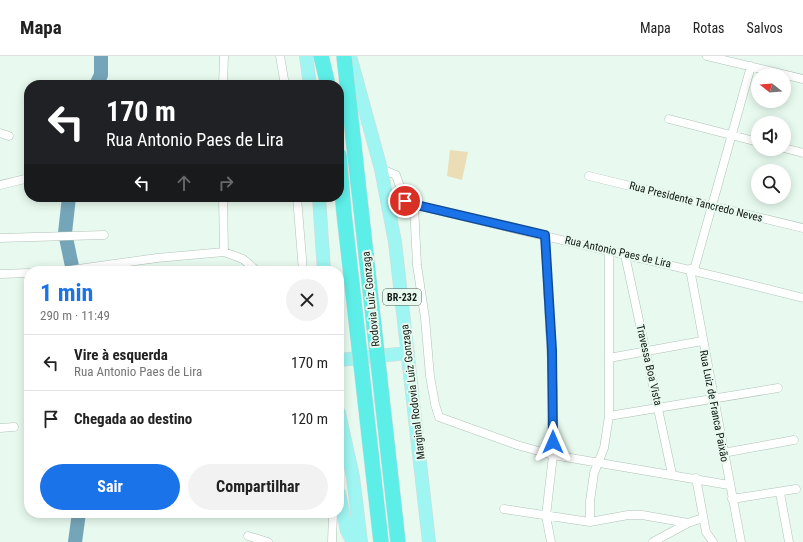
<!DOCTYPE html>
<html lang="pt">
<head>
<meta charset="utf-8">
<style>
	body { margin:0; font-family:"Roboto Condensed",sans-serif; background:#f2f2f2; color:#222; height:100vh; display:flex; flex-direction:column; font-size:15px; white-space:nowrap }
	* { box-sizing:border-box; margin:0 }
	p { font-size:13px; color:#767676 }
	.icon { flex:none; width:22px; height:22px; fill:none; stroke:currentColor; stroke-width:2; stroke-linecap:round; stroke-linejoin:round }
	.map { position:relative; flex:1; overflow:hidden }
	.panel { position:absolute; left:24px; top:210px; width:320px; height:252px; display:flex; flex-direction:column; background:#fff; border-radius:16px; box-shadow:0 2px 10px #0003 }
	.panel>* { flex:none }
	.top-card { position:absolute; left:24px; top:24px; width:320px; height:122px; border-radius:16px; box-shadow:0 2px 10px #0003; background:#202124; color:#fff; overflow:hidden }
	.needle { width:26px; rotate:287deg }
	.buttons { position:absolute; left:751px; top:12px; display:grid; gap:8px }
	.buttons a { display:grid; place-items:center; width:40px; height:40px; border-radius:50%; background:#fff; box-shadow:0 2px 10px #0003; font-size:20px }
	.pin { position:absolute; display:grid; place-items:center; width:34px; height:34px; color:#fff; margin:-17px; border:2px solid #fff; border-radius:50%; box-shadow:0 1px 4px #0007 }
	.me { position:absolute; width:44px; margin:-22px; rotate:0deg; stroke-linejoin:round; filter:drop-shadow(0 0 3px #0008) }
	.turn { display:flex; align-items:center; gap:14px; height:84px; padding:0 16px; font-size:18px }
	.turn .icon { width:52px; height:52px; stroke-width:2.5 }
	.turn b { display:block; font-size:28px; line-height:34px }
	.lanes { display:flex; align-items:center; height:38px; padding:0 16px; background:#0003; justify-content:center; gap:20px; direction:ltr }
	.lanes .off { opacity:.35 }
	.round { display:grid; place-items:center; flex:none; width:42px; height:42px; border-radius:21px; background:#f2f2f2 }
	.headline { display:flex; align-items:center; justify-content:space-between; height:68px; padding:0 16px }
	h1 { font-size:24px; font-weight:700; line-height:30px; color:#1a73e8 }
	.button { display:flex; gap:8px; margin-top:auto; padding:8px 16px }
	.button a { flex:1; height:46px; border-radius:24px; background:#1a73e8; color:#fff; font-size:16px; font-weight:700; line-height:46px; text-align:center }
	.button a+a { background:#f2f2f2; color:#222 }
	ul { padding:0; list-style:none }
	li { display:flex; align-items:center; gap:12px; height:56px; padding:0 16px; border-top:1px solid #e0e0e0 }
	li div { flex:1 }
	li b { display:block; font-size:15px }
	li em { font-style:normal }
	header { display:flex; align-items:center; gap:24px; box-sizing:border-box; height:56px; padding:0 20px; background:#fff; border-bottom:1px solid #e0e0e0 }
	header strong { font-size:19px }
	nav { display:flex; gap:22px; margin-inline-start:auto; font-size:14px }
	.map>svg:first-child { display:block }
	.green { fill:#ebdeb7 }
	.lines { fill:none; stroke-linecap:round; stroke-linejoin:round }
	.river { stroke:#75a5b8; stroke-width:14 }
	.street-casing { stroke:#b0c2b7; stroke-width:9 }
	.primary-casing { stroke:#d9dad9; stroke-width:14 }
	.highway-casing { stroke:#d9dad9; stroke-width:16 }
	.street { stroke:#fff; stroke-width:8 }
	.primary { stroke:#9ef5f1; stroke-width:13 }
	.highway { stroke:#5eeee8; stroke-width:15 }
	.highway-bridge-casing { stroke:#d9dad9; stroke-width:16; stroke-linecap:butt }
	.highway-bridge { stroke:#5eeee8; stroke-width:15 }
	.route-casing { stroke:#114b97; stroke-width:10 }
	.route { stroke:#1a73e8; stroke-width:7 }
	.labels { text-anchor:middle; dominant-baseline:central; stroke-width:4; stroke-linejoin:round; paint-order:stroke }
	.shield { fill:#e8faef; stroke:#525b55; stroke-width:1 }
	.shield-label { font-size:10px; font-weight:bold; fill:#111713 }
	.street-label { font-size:11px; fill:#111713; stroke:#e8faef }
</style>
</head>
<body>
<header>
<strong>Mapa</strong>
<nav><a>Mapa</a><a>Rotas</a><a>Salvos</a></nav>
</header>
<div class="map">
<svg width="803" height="486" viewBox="0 0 803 486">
	<rect width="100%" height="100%" fill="#e8faef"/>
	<path class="green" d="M450 94 468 96 462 124 447 120Z"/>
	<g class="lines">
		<path class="river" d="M96 29 101 19V0
			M69 141 65 177 73 215
			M75 486 79 457"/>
		<g class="street-casing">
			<path id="street" d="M280 0 285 29
				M707 0 803 23
				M223 29 224 0
				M669 63 758 86
				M0 77 9 80
				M784 92 803 97
				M381 113 396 119 405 145 408 147C539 180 672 208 803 242
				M589 120 803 172
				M0 129 29 122
				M223 141 224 196
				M297 141 303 215
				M414 149 417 209 425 262 430 320 435 348 439 361 517 389 553 399 729 429
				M545 179 553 333V399L546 460 551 486
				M0 182 104 179
				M625 199 672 418
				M690 213 741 486
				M694 214 751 10
				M64 215 157 202 224 196 243 203 257 215
				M0 218 29 217
				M609 302 702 285
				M609 360 778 332
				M0 372 14 371
				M723 397 794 384
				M696 422 706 476 713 486
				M780 437 789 486
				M732 443 796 433
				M504 453 590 466 628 459H642L688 467 703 462
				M590 466V445L594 417 604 392 609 360V195
				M248 480 268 486
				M332 486 333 457
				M653 486 688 467"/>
		</g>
		<g class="primary-casing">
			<path id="primary" d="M306 0 310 29
				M350 0 381 113 395 186 429 486
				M319 141 324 215
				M339 304 408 297
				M339 357 353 421 361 486
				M339 437 347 475 353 486"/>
		</g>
		<g class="highway-casing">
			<path id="highway" d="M321 0 328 29"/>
		</g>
		<use href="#street" class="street"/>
		<use href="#primary" class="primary"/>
		<use href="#highway" class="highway"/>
		<g class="highway-bridge-casing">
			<path id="highway-bridge" d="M344 0 398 486
				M339 99 344 157 381 486"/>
		</g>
		<use href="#highway-bridge" class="highway-bridge"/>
	</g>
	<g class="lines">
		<g class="route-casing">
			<path id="route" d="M405 145 408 147 545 179 552 294 553 386"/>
		</g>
		<use href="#route" class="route"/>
	</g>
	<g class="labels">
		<rect class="shield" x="383" y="233" width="38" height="16" rx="3"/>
		<g class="shield-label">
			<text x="402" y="241">BR-232</text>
		</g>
		<g class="street-label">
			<text transform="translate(696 146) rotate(14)">Rua Presidente Tancredo Neves</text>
			<text transform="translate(618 196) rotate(13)">Rua Antonio Paes de Lira</text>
			<text transform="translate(371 243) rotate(-96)">Rodovia Luiz Gonzaga</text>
			<text transform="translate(649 309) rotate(77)">Travessa Boa Vista</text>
			<text transform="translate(413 336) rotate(-97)">Marginal Rodovia Luiz Gonzaga</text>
			<text transform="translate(714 350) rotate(79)">Rua Luiz de Franca Paixão</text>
		</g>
	</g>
</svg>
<div class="buttons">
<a><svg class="needle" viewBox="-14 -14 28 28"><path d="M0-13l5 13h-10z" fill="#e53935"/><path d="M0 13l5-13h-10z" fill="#767676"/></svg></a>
<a><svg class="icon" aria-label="sound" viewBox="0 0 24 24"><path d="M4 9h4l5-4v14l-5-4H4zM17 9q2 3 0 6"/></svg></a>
<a><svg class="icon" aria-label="search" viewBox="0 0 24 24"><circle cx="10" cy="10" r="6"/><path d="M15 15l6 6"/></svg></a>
</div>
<div class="pin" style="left:405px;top:145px;background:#d93025"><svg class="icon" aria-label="arrive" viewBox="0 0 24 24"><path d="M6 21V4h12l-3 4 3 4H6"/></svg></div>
<svg class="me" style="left:553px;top:386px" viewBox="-20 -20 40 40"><path d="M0-17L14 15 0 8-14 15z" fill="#1a73e8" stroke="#fff" stroke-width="4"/></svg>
<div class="top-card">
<div class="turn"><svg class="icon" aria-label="left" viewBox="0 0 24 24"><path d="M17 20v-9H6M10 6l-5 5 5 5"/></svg><div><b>170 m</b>Rua Antonio Paes de Lira</div></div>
<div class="lanes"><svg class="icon" aria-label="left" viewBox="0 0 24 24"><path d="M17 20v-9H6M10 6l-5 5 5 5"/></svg><svg class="icon off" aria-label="ahead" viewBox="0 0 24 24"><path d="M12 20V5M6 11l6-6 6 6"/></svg><svg class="icon off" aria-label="right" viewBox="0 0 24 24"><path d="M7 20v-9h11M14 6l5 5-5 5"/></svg></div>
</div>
<section class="panel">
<div class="headline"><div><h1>1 min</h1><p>290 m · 11:49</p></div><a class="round"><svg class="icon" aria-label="close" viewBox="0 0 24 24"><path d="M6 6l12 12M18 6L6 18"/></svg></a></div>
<ul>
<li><svg class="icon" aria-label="left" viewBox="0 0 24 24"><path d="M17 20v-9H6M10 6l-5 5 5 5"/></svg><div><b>Vire à esquerda</b><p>Rua Antonio Paes de Lira</p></div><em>170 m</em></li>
<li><svg class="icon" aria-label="arrive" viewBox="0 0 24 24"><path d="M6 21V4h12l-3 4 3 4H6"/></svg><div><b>Chegada ao destino</b></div><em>120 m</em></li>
</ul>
<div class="button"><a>Sair</a><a>Compartilhar</a></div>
</section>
</div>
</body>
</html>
